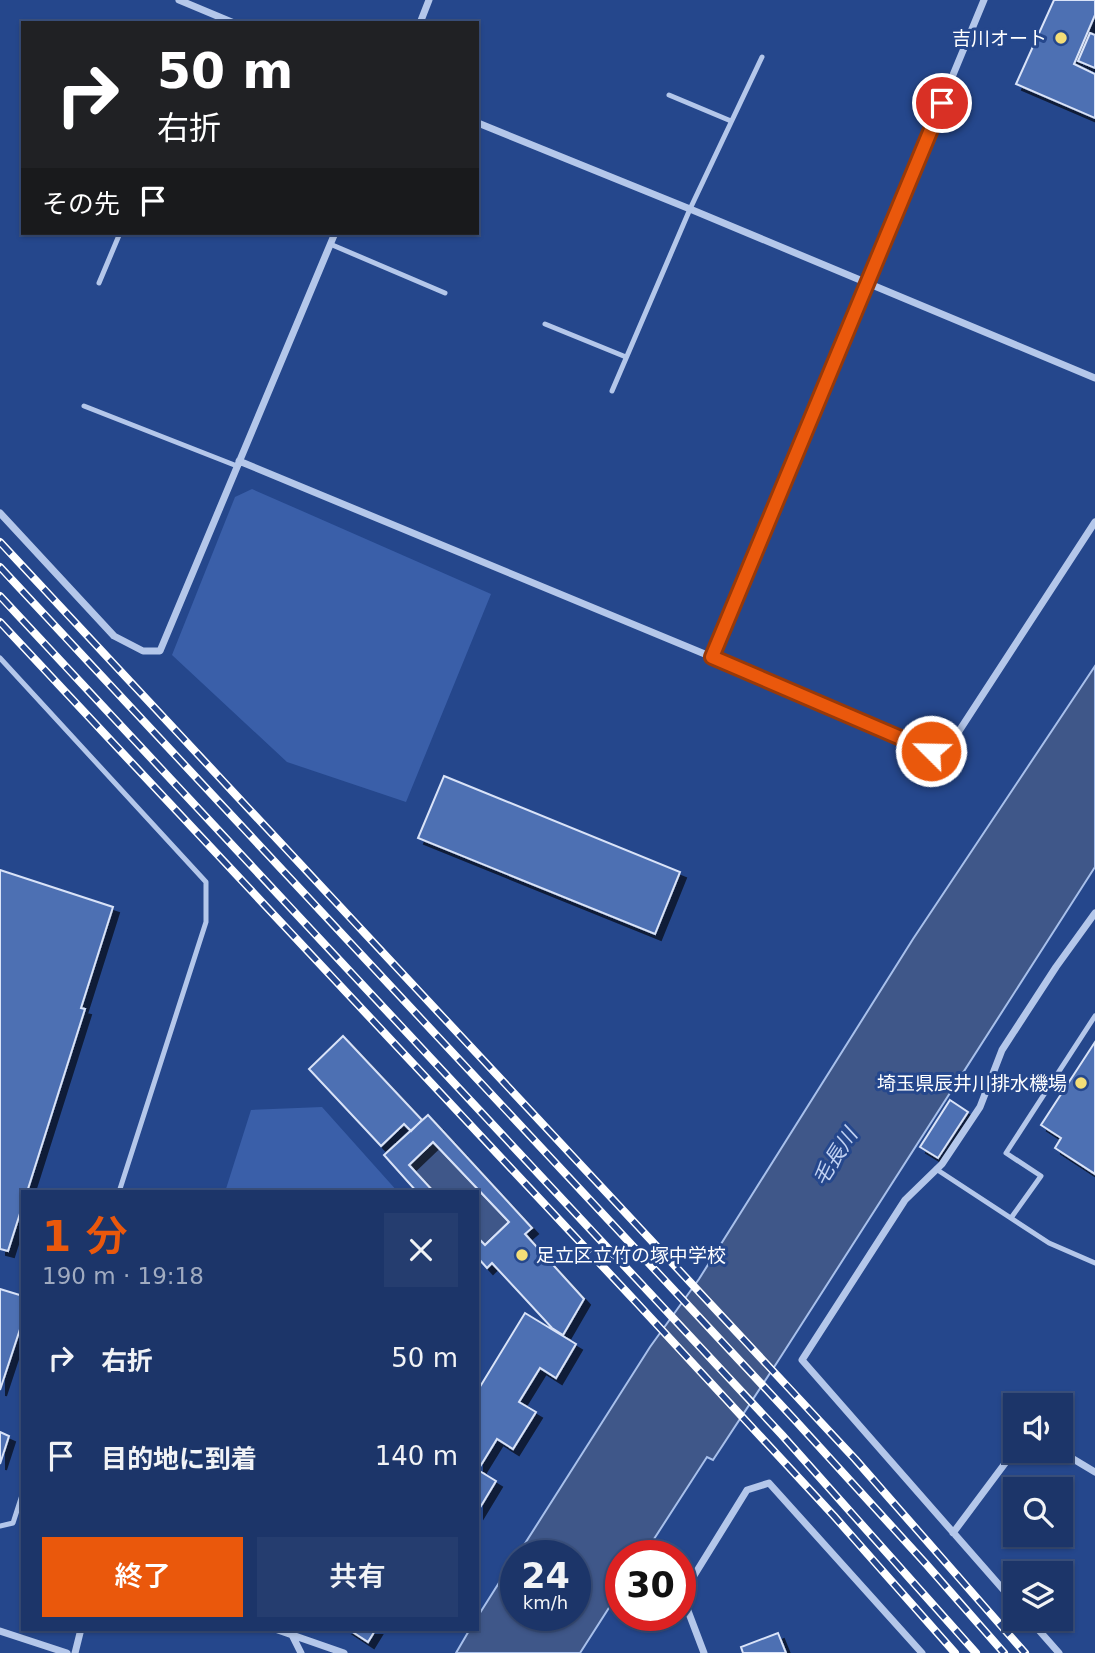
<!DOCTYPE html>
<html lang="ja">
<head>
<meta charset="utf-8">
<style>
	body { margin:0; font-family:"DejaVu Sans","Noto Sans JP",sans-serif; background:#253d6f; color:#f1f3f6; height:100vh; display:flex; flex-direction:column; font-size:26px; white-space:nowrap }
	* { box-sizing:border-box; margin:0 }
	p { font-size:23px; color:#a0abc0 }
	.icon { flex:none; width:38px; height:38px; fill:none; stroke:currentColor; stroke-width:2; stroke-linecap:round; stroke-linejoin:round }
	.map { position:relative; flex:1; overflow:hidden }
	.panel { position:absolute; left:21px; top:1190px; width:458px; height:441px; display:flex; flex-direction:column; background:#1c3569; border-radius:0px; box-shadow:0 2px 5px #0004,0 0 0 2px #3a507d }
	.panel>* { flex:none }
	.banner { position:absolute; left:21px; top:21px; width:458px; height:214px; border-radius:0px; box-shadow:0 2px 5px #0004,0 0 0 2px #3a507d; background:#202124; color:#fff; overflow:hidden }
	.buttons { position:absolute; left:1003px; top:1393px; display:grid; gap:14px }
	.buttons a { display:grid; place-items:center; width:70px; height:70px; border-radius:0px; background:#1c3569; box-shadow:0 2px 5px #0004,0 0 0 2px #3a507d; font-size:35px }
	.speed { position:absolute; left:500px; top:1540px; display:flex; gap:14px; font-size:35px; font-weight:700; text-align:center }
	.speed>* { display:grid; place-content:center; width:91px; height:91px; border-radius:50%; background:#1c3569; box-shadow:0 2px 5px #0004,0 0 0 2px #3a507d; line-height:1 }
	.speed small { font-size:18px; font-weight:400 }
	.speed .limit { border:10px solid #d22; background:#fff; color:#111 }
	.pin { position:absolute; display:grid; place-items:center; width:60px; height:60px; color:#fff; margin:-30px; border:4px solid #fff; border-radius:50%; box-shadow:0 2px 7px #0007 }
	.me { position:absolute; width:77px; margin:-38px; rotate:293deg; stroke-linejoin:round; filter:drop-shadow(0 0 5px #0008) }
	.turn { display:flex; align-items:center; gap:24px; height:147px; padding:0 21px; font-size:32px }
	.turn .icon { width:91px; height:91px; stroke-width:2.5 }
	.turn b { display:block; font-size:49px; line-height:60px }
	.then { display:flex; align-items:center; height:66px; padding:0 21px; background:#0003; gap:14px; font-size:26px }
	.round { display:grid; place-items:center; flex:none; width:74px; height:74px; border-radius:0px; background:#253d6f }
	.summary { display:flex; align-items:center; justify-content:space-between; height:119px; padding:0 21px }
	h1 { font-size:42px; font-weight:600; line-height:52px; color:#ea580c }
	.primary-button { display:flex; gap:14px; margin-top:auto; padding:14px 21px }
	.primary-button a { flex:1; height:80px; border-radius:0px; background:#ea580c; color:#fff; font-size:28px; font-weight:600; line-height:80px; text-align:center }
	.primary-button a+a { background:#253d6f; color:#f1f3f6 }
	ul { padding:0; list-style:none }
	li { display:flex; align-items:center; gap:21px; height:98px; padding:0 21px }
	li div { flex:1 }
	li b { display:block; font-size:26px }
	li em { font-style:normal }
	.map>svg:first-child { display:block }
	.green { fill:#3a5fa9 }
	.water { fill:#3f5789; stroke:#a8c0eb; stroke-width:2 }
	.building { fill:#4e70b3; stroke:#d9e3f8; stroke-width:2; filter:url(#shadow) }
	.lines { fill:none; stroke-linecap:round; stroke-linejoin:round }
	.lane { stroke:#b4c7ea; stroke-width:5 }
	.street { stroke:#b4c7ea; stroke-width:7 }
	.rail-casing { stroke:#fff; stroke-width:8 }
	.rail { stroke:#25478c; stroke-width:5; stroke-dasharray:16; stroke-linecap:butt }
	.route-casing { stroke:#983908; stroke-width:18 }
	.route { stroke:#ea580c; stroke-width:12 }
	.poi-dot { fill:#f4de78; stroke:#25478c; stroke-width:2.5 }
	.labels { text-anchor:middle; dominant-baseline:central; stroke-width:6; stroke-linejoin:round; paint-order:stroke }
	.poi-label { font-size:19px; fill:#fff; stroke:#25478c; text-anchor:end }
	.water-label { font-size:21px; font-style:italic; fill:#c0d1f2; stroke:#25478c }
</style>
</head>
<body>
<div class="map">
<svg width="1095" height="1653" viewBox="0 0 1095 1653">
	<defs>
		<filter id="shadow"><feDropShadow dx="6" dy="6" stdDeviation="0" flood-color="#0009"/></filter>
	</defs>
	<rect width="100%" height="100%" fill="#25478c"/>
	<path class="green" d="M252 489 491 594 406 802 287 762 172 655 235 497Z
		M322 1107 398 1192H225L251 1110Z"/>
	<path class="water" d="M1095 666V867L778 1361 713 1460 707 1457 643 1556H621V1589L580 1653H456L470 1629H478V1616L516 1556V1615H576V1556H517L650 1347 699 1279 913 939Z
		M433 1142 509 1222 485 1245 478 1238V1192H434L409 1165Z"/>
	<path class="building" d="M1054 0H1095V15L1074 64 1095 74V118L1016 84Z
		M1090 33 1095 35V68L1078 61Z
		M444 776 680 872 655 934 418 838Z
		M0 870 113 907 81 1008 85 1009 27 1192H23V1204L8 1251 0 1249Z
		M343 1036 422 1120 411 1131 404 1124 381 1146 309 1069Z
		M1095 1042V1174L1055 1148 1061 1138 1041 1125Z
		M950 1100 968 1112 938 1158 920 1147Z
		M428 1115 532 1228 525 1234 584 1299 563 1335 552 1328 492 1263 487 1268 478 1258V1238L485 1245 509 1222 433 1142 409 1165 434 1192H417L384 1155Z
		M0 1289 23 1296V1320L0 1390Z
		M525 1313 576 1344 556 1378 540 1368 519 1402 536 1412 513 1449 497 1439 478 1470V1390Z
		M0 1432 9 1436 0 1464Z
		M478 1470 496 1481 478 1511Z
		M348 1629H376L368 1642Z
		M778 1633 786 1653H743L741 1647Z"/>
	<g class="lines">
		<path class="lane" d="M669 95 731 121
			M330 244 445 293
			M99 283 120 233
			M545 324 626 357
			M612 391 690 209 762 57
			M84 406 237 466
			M0 658 206 882V922L119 1192
			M936 1169 1049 1243 1095 1263
			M1011 1218 1041 1176 1006 1153 1095 1016
			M0 1526 13 1523 23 1492"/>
		<path class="street" d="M179 0 234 23
			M420 23 429 0
			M478 123 690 209 1095 378
			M239 461 712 657 931 751 948 748 1095 522
			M0 513 114 636 143 651H160L335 233
			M712 657 984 0
			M1060 1451 1095 1472
			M953 1533 1015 1450
			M1015 1603 802 1360 905 1200 942 1164 980 1107 1002 1050 1056 967 1095 913
			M1029 1619 1059 1653
			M275 1629 344 1653
			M0 1631 67 1653
			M292 1635 301 1653
			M75 1653 81 1629
			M704 1653 682 1595 747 1490 769 1483 922 1653"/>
		<g class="rail-casing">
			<path id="rail" d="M0 542 855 1459 1025 1653
				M0 567 794 1419 926 1564 1004 1653
				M0 596 782 1435 976 1653
				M0 622 636 1302 834 1516 955 1653"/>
		</g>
		<use href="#rail" class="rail"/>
	</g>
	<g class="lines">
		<g class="route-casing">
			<path id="route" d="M931 751 712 657 942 103"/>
		</g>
		<use href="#route" class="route"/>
	</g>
	<g class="poi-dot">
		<circle cx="1061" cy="38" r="7"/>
		<circle cx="1081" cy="1083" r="7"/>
		<circle cx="522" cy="1255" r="7"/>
	</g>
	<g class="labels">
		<g class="poi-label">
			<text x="1047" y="38">吉川オート</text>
			<text x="1067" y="1083">埼玉県辰井川排水機場</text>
			<text x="536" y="1255" text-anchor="start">足立区立竹の塚中学校</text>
		</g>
		<g class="water-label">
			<text transform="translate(835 1157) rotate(-57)">毛長川</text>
		</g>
	</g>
</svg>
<div class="buttons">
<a><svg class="icon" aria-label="sound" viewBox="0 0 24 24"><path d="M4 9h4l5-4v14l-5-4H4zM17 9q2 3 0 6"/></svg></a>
<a><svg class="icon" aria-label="search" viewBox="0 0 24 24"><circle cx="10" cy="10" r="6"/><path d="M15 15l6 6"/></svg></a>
<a><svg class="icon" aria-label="layers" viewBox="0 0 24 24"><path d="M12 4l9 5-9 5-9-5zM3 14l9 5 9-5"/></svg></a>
</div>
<div class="speed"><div>24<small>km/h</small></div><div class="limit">30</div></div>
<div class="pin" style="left:942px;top:103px;background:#d93025"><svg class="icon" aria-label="arrive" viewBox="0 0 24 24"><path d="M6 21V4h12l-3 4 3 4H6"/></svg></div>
<svg class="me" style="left:931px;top:751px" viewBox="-20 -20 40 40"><circle r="17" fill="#ea580c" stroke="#fff" stroke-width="3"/><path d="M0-11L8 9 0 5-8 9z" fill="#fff"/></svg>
<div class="banner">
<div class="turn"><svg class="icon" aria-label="right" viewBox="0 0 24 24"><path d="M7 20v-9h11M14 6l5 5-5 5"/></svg><div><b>50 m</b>右折</div></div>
<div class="then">その先<svg class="icon" aria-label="arrive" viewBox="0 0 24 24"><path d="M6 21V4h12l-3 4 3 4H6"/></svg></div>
</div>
<section class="panel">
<div class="summary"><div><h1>1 分</h1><p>190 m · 19:18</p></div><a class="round"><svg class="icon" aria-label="close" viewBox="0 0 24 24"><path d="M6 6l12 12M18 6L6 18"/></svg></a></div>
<ul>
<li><svg class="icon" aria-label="right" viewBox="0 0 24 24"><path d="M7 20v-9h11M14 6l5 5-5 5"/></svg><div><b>右折</b></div><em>50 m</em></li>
<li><svg class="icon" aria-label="arrive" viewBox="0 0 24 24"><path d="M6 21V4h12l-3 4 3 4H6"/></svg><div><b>目的地に到着</b></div><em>140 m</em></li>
</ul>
<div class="primary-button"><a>終了</a><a>共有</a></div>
</section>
</div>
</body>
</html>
